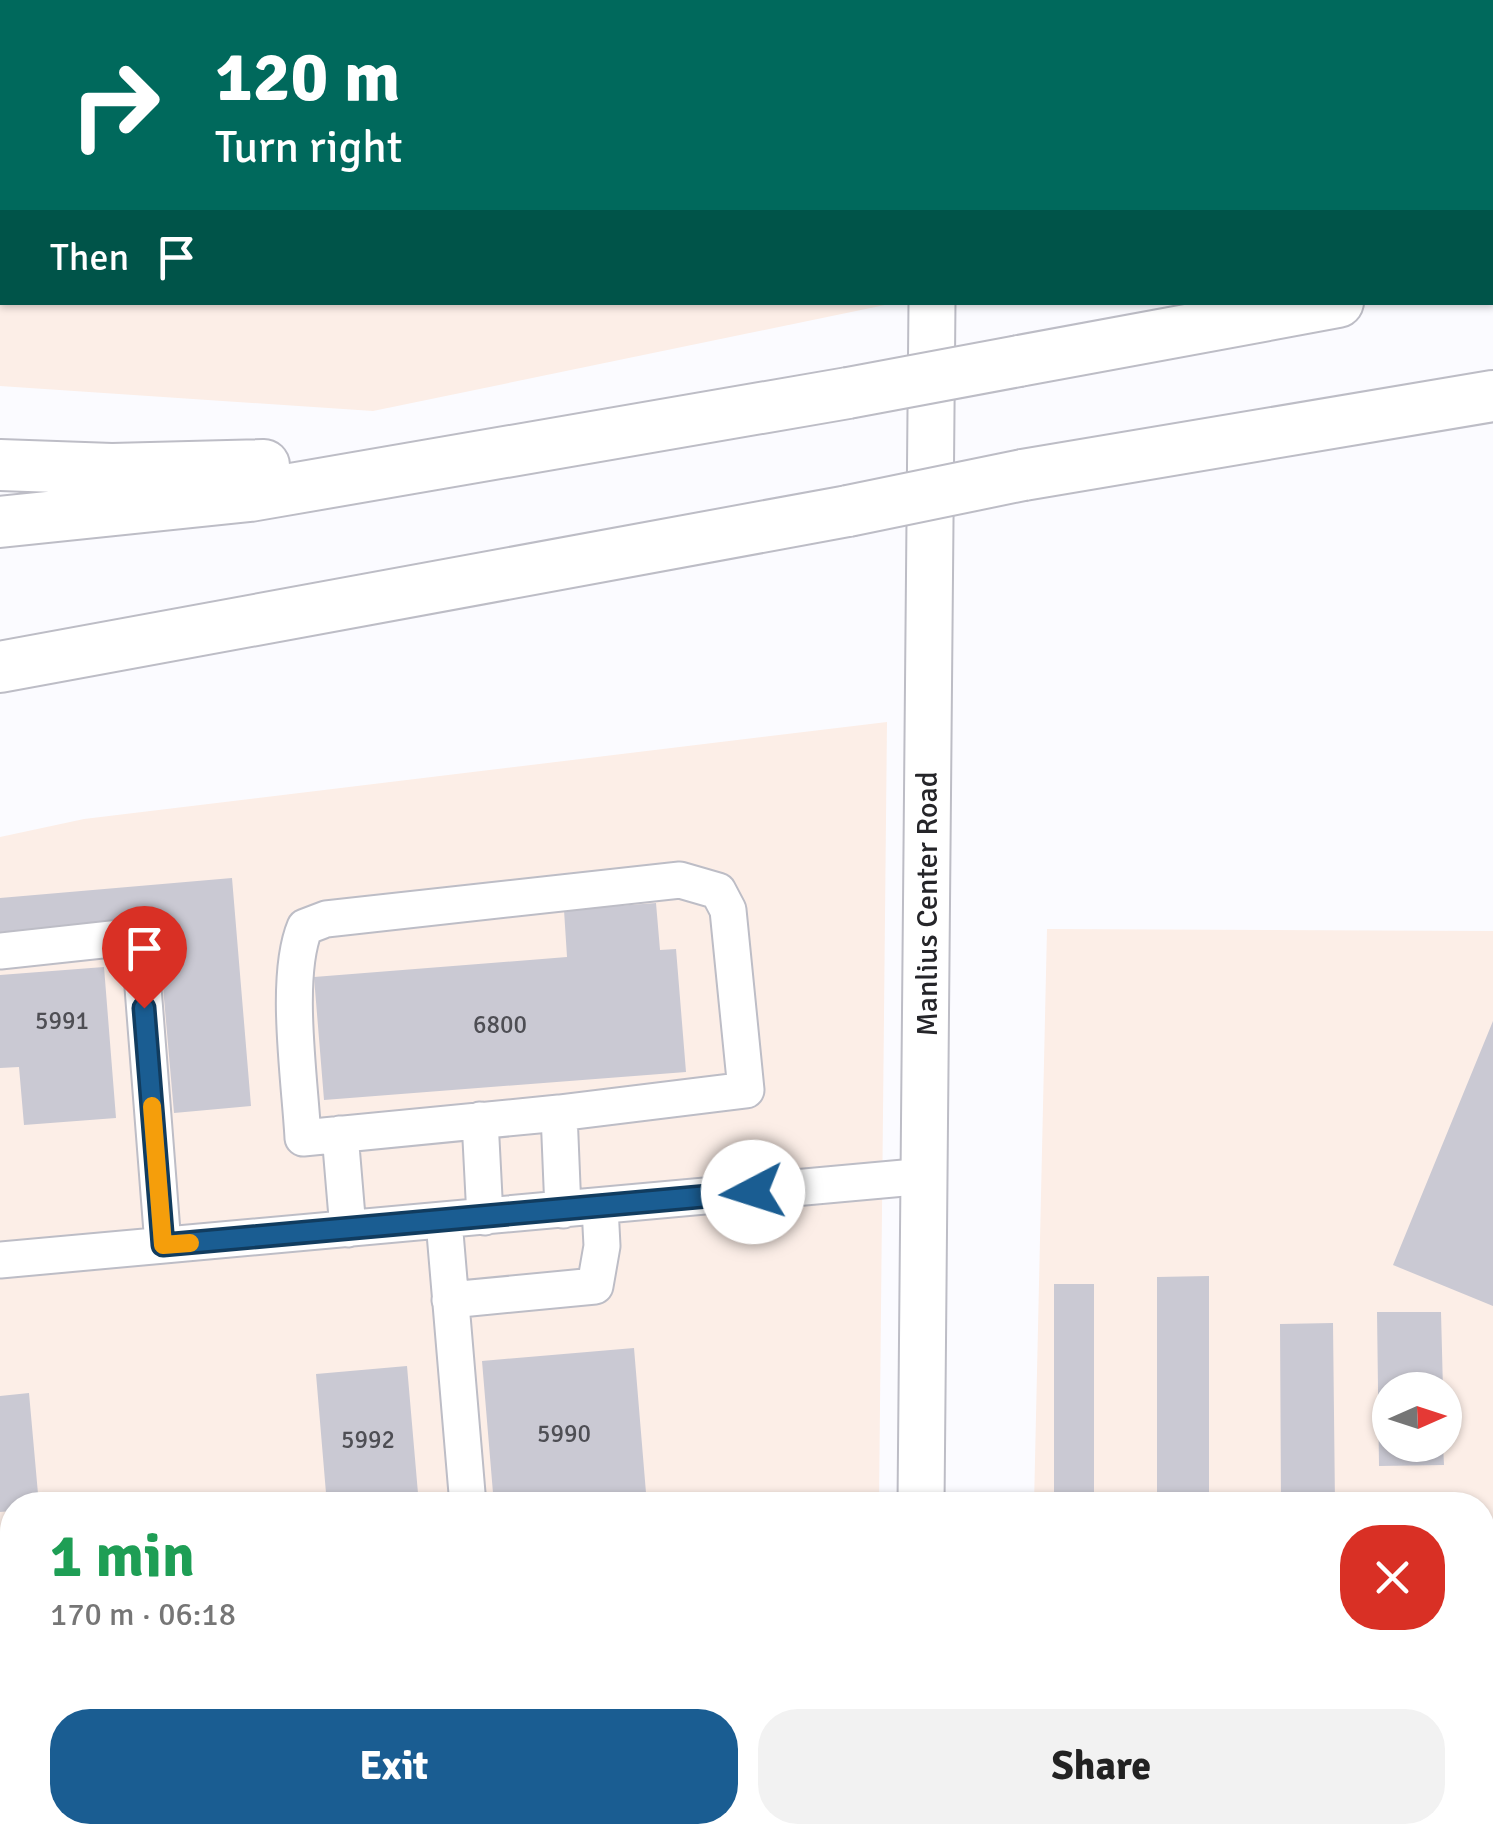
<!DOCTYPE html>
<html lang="en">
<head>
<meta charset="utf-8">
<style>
	body { margin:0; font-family:Signika,sans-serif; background:#f2f2f2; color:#222; height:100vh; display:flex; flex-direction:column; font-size:38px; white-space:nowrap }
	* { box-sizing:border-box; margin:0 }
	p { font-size:32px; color:#767676 }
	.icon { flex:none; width:55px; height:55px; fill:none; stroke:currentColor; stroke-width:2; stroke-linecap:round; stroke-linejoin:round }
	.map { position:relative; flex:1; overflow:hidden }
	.drawer { position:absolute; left:0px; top:1492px; width:1495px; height:352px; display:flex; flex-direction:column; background:#fff; border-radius:40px 40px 0 0; box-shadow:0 2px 8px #0004 }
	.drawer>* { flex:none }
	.top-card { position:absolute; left:0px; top:0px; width:1495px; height:305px; box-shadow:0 2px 8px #0004; background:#00695c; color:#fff; overflow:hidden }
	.needle { width:65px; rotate:87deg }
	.tools { position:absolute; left:1372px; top:1372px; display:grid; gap:20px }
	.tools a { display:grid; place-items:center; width:90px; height:90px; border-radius:50%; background:#fff; box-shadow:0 2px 8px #0004; font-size:50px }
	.pin { position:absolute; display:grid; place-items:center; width:85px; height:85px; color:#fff; margin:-102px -42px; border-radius:50% 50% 50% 0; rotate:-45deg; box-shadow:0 0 10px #0007 }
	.pin .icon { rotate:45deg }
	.me { position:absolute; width:110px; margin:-55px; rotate:265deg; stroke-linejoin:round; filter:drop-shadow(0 0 8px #0008) }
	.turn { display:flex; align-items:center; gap:35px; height:210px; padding:0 50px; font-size:45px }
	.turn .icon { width:130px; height:130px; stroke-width:2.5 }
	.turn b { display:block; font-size:70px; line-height:85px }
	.then { display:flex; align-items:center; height:95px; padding:0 50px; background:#0003; gap:20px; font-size:38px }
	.round { display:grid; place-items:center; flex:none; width:105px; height:105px; border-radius:40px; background:#f2f2f2 }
	.overview { display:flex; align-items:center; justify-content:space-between; height:170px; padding:0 50px }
	h1 { font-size:60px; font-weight:800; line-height:75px; color:#1e9e55 }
	.button { display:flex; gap:20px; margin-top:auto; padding:20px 50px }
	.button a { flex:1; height:115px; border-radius:40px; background:#1a5d92; color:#fff; font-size:40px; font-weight:800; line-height:115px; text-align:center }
	.button a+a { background:#f2f2f2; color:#222 }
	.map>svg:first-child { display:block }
	.commercial { fill:#fceee7; fill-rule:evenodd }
	.building { fill:#cac9d3 }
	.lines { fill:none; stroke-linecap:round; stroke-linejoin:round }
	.minor-casing { stroke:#bdbdc6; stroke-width:39 }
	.major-casing { stroke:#bdbdc6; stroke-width:49 }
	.highway-casing { stroke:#bdbdc6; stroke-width:54 }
	.minor { stroke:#fff; stroke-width:35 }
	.major { stroke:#fff; stroke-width:45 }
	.highway { stroke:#fff; stroke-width:50 }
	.highway-bridge-casing { stroke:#bdbdc6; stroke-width:54; stroke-linecap:butt }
	.highway-bridge { stroke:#fff; stroke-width:50 }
	.route-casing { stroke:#113c5f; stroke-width:25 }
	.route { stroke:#1a5d92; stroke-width:18 }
	.slow { stroke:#f59e0b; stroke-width:18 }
	.labels { text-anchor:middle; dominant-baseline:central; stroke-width:8; stroke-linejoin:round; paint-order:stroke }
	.number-label { font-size:25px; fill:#4e4e54 }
	.street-label { font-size:30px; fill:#252529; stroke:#fff }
</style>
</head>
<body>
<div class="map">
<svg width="1493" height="1844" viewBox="0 0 1493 1844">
	<rect width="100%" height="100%" fill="#fbfbff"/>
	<path class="commercial" d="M0 0H892L2 2V302H885V305L373 411 0 386Z
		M1011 0H1493V35L1492 2Z
		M887 722 879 1505H12V1832H876V1844H0V837L84 819Z
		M1047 929 1493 931V1844H1027V1832H1482V1505H1034ZM1390 1390H1445V1445H1390Z"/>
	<path class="building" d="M232 878 251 1106 174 1113 157 918 0 932V898Z
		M656 903 660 950 676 949 686 1072 324 1100 314 977 567 957 564 910Z
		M104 967 116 1118 24 1125 19 1067 0 1068V975Z
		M1493 1021V1306L1393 1265Z
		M1209 1276V1505H1157V1277Z
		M1054 1284H1094V1505H1054Z
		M1377 1312H1441L1443 1390H1390V1445H1443L1444 1465 1379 1466Z
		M1333 1323 1335 1505H1281L1280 1324Z
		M634 1348 647 1505H494L482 1361Z
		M407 1366 419 1505H327L316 1374Z
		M29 1393 39 1505H12V1511L0 1512V1396Z
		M740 1495H803V1505H741Z
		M1482 1762H1493V1844H1083L1084 1832H1482Z
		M255 1832H729L730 1844H150L149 1841Z"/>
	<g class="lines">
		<g class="minor-casing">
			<path id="minor" d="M0 951 139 936 163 1245
				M559 1113 303 1138C300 1081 284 977 305 927L326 919 680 880 718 891 728 910 746 1090 559 1113 563 1210
				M480 1120 485 1217
				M340 1134 348 1229
				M444 1221 468 1505
				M0 1260 926 1176
				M450 1300 595 1286 602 1246 600 1207
				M1482 1676 1493 1675"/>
		</g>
		<g class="major-casing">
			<path id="major" d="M934 2V0
				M921 1505 932 302
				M918 1844V1832"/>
		</g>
		<g class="highway-casing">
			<path id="highway" d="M1492 274H1493
				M1019 361 1338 302
				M0 465 112 469 264 465
				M1023 475 1493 396
				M0 522 250 496 848 393
				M0 667 848 511"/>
		</g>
		<use href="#minor" class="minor"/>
		<use href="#major" class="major"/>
		<use href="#highway" class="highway"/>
		<g class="highway-bridge-casing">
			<path id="highway-bridge" d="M848 393 1019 361
				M848 511 1023 475"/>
		</g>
		<use href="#highway-bridge" class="highway-bridge"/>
	</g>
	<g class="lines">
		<g class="route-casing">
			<path id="route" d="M144 1008 163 1245 753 1192"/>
		</g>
		<use href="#route" class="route"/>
		<path class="slow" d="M152 1106 163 1245 190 1243"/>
	</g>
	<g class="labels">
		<g class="number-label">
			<text x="62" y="1020">5991</text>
			<text x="500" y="1024">6800</text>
			<text x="564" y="1433">5990</text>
			<text x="368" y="1439">5992</text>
		</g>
		<g class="street-label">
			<text transform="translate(927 904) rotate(-90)">Manlius Center Road</text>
		</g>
	</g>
</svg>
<div class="tools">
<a><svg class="needle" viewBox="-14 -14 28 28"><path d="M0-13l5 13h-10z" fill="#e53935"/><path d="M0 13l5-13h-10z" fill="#767676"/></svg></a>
</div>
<div class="pin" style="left:144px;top:1008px;background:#d93025"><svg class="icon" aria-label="arrive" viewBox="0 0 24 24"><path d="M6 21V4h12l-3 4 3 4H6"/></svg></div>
<svg class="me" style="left:753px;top:1192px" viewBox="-20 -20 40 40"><circle r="19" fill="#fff"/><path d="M0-13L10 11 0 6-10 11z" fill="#1a5d92"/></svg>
<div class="top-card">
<div class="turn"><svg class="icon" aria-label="right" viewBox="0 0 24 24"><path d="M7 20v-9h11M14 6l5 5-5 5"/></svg><div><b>120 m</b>Turn right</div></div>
<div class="then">Then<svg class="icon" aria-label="arrive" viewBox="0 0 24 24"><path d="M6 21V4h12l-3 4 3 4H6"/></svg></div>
</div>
<section class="drawer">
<div class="overview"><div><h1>1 min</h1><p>170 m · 06:18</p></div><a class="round" style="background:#d93025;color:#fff"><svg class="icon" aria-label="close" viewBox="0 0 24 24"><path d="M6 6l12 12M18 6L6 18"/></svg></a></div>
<div class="button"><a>Exit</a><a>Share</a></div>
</section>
</div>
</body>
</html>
